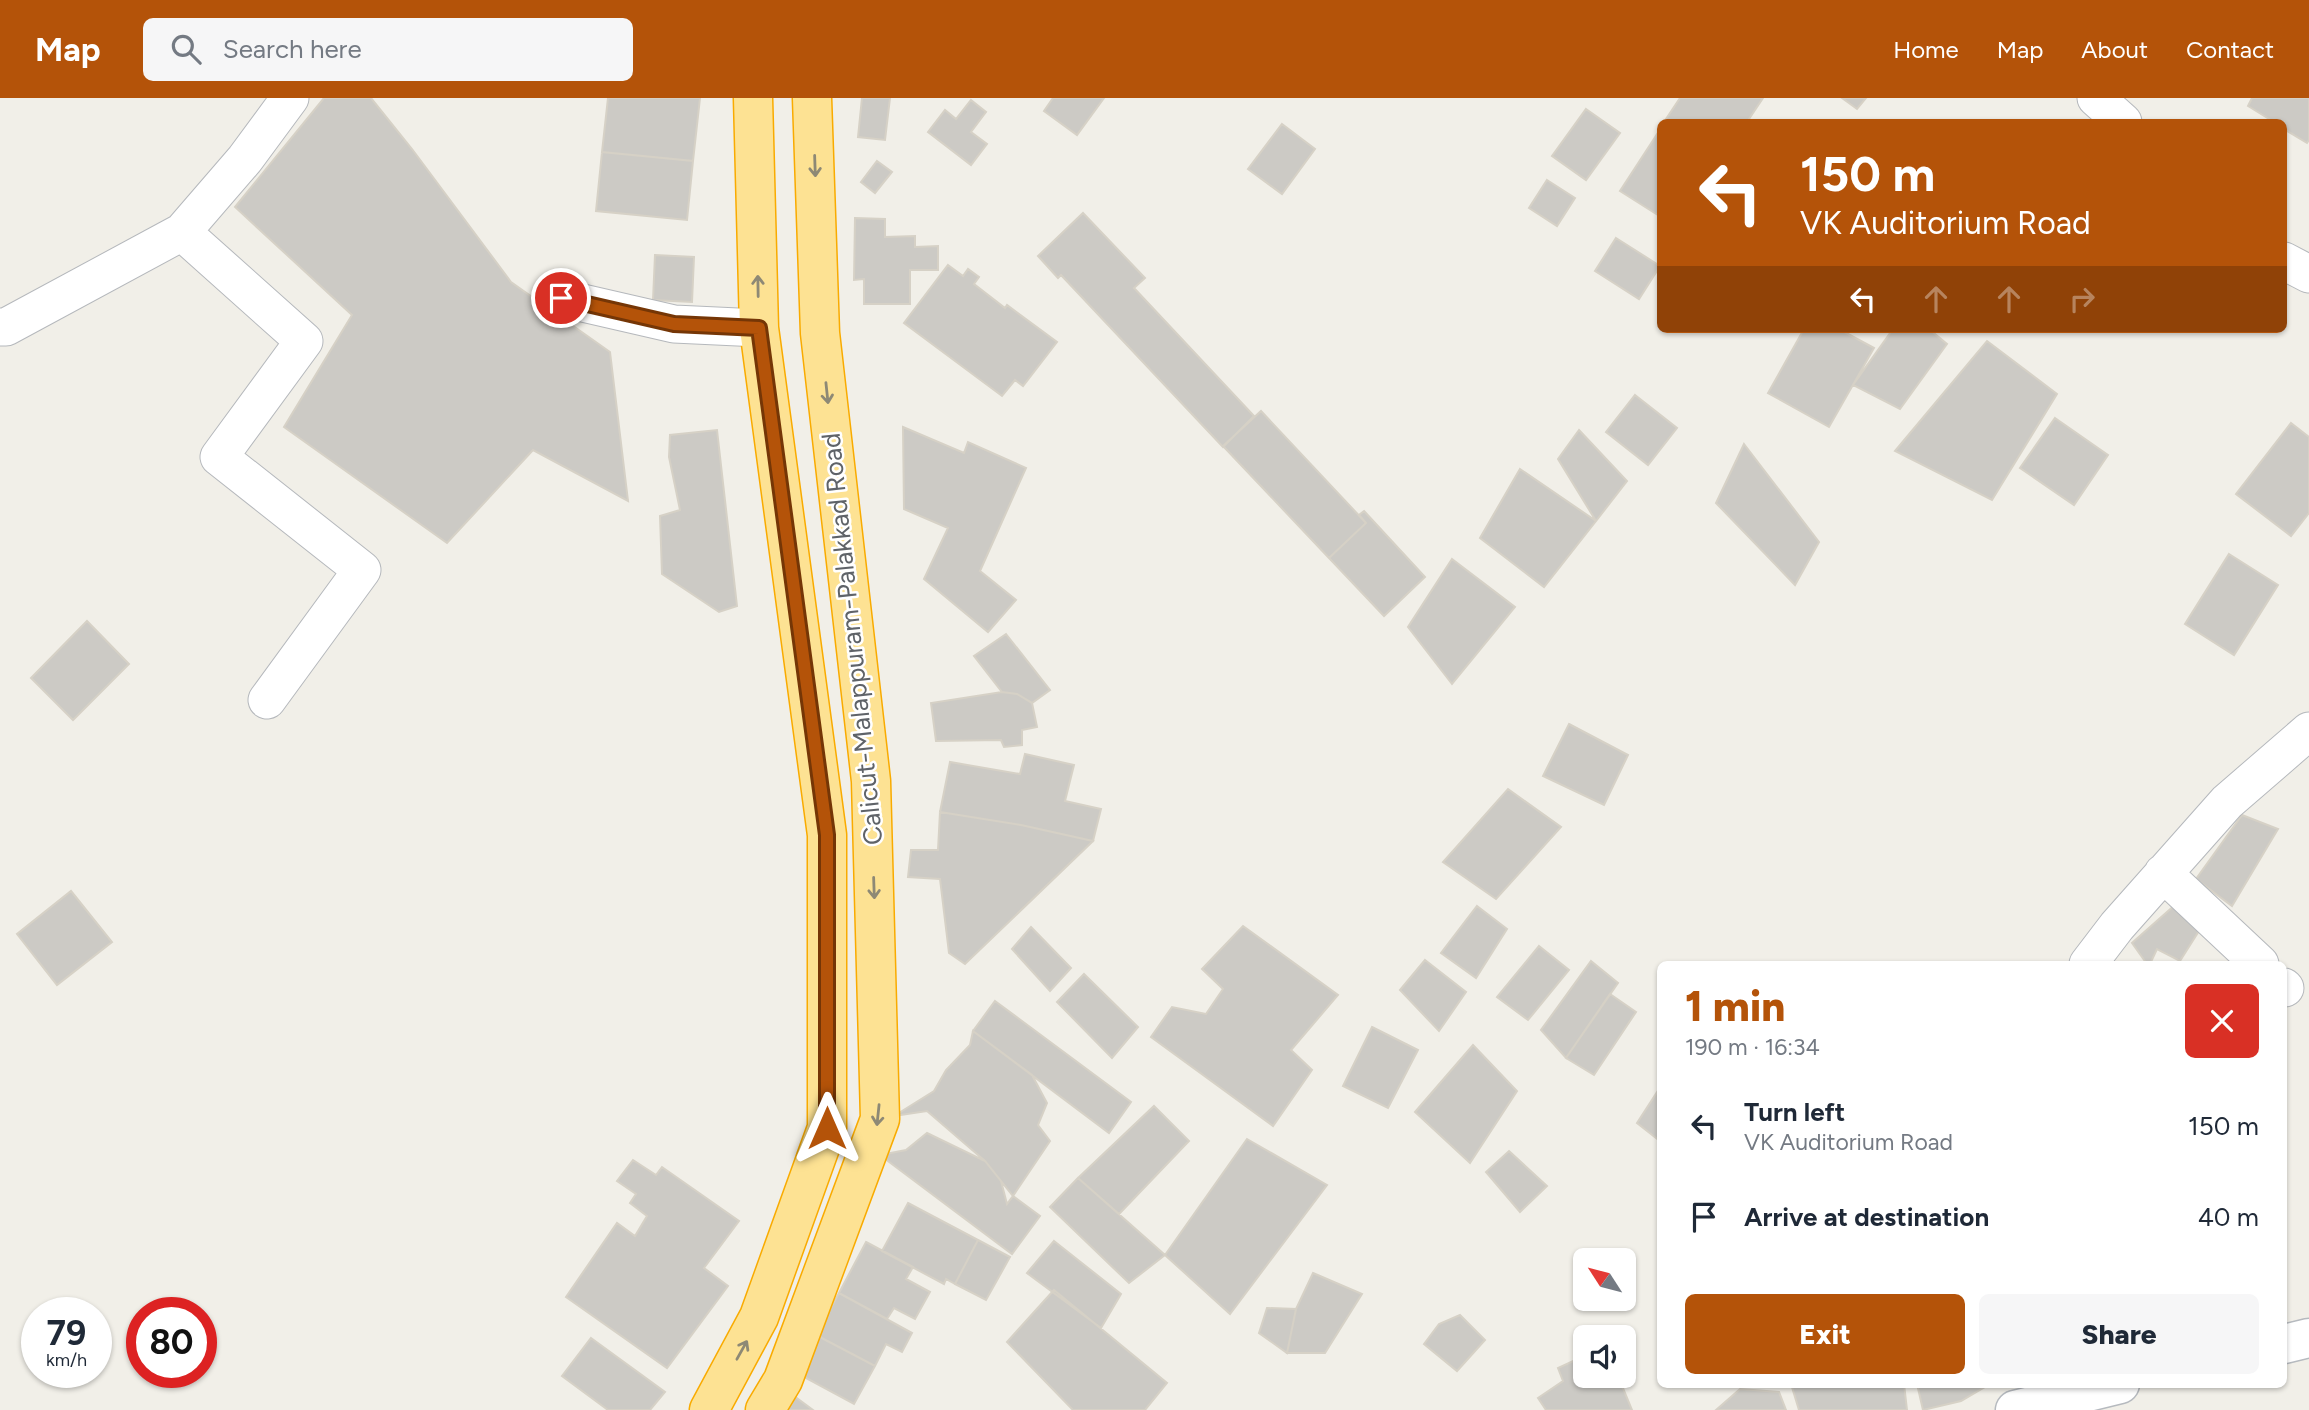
<!DOCTYPE html>
<html lang="en">
<head>
<meta charset="utf-8">
<style>
	body { margin:0; font-family:Figtree,sans-serif; background:#f6f6f7; color:#1f2937; height:100vh; display:flex; flex-direction:column; font-size:26px; white-space:nowrap }
	* { box-sizing:border-box; margin:0 }
	p { font-size:23px; color:#747a83 }
	.icon { flex:none; width:38px; height:38px; fill:none; stroke:currentColor; stroke-width:2; stroke-linecap:round; stroke-linejoin:round }
	.map { position:relative; flex:1; overflow:hidden }
	.side { position:absolute; left:1657px; top:863px; width:630px; height:427px; display:flex; flex-direction:column; background:#fff; border-radius:10px; box-shadow:0 2px 5px #0004 }
	.side>* { flex:none }
	.guide { position:absolute; left:1657px; top:21px; width:630px; height:214px; border-radius:10px; box-shadow:0 2px 5px #0004; background:#b45309; color:#fff; overflow:hidden }
	.needle { width:46px; rotate:306deg }
	.fabs { position:absolute; left:1573px; top:1150px; display:grid; gap:14px }
	.fabs a { display:grid; place-items:center; width:63px; height:63px; border-radius:10px; background:#fff; box-shadow:0 2px 5px #0004; font-size:35px }
	.speed { position:absolute; left:21px; top:1199px; display:flex; gap:14px; font-size:35px; font-weight:700; text-align:center }
	.speed>* { display:grid; place-content:center; width:91px; height:91px; border-radius:50%; background:#fff; box-shadow:0 2px 5px #0004; line-height:1 }
	.speed small { font-size:18px; font-weight:400 }
	.speed .limit { border:10px solid #d22; background:#fff; color:#111 }
	.pin { position:absolute; display:grid; place-items:center; width:60px; height:60px; color:#fff; margin:-30px; border:4px solid #fff; border-radius:50%; box-shadow:0 2px 7px #0007 }
	.me { position:absolute; width:77px; margin:-38px; rotate:0deg; stroke-linejoin:round; filter:drop-shadow(0 0 5px #0008) }
	.turn { display:flex; align-items:center; gap:24px; height:147px; padding:0 28px; font-size:32px }
	.turn .icon { width:91px; height:91px; stroke-width:2.5 }
	.turn b { display:block; font-size:49px; line-height:60px }
	.lanes { display:flex; align-items:center; height:66px; padding:0 28px; background:#0003; justify-content:center; gap:35px; direction:ltr }
	.lanes .off { opacity:.35 }
	.round { display:grid; place-items:center; flex:none; width:74px; height:74px; border-radius:10px; background:#f6f6f7 }
	.summary { display:flex; align-items:center; justify-content:space-between; height:119px; padding:0 28px }
	h1 { font-size:42px; font-weight:800; line-height:52px; color:#b45309 }
	.cta { display:flex; gap:14px; margin-top:auto; padding:14px 28px }
	.cta a { flex:1; height:80px; border-radius:10px; background:#b45309; color:#fff; font-size:28px; font-weight:800; line-height:80px; text-align:center }
	.cta a+a { background:#f6f6f7; color:#1f2937 }
	ul { padding:0; list-style:none }
	li { display:flex; align-items:center; gap:21px; height:91px; padding:0 28px }
	li div { flex:1 }
	li b { display:block; font-size:26px }
	li em { font-style:normal }
	header { display:flex; align-items:center; gap:42px; box-sizing:border-box; height:98px; padding:0 35px; background:#b45309; color:#fff }
	header strong { font-size:33px }
	nav { display:flex; gap:38px; margin-inline-start:auto; font-size:24px }
	.search { width:490px; height:63px; background:#f6f6f7; display:flex; align-items:center; gap:18px; box-sizing:border-box; padding:0 24px; border-radius:10px; color:#747a83; font-size:26px }
	.map>svg:first-child { display:block }
	.building { fill:#cccac5; stroke:#d6d1c6; stroke-width:2 }
	.lines { fill:none; stroke-linecap:round; stroke-linejoin:round }
	.street-casing { stroke:#b5b8bc; stroke-width:39 }
	.secondary-casing { stroke:#b6babf; stroke-width:41 }
	.highway-casing { stroke:#f9ab00; stroke-width:41 }
	.street { stroke:#fff; stroke-width:37 }
	.secondary { stroke:#fff; stroke-width:38 }
	.highway { stroke:#fde293; stroke-width:38 }
	.oneway { stroke:#8e8975 }
	.route-casing { stroke:#753606; stroke-width:18 }
	.route { stroke:#b45309; stroke-width:12 }
	.labels { text-anchor:middle; dominant-baseline:central; stroke-width:5; stroke-linejoin:round; paint-order:stroke }
	.street-label { font-size:26px; fill:#5f6368; stroke:#fff }
</style>
</head>
<body>
<header>
<strong>Map</strong>
<div class="search"><svg class="icon" aria-label="search" viewBox="0 0 24 24"><circle cx="10" cy="10" r="6"/><path d="M15 15l6 6"/></svg>Search here</div>
<nav><a>Home</a><a>Map</a><a>About</a><a>Contact</a></nav>
</header>
<div class="map">
<svg width="2309" height="1312" viewBox="0 0 2309 1312">
	<rect width="100%" height="100%" fill="#f1efe8"/>
	<path class="building" d="M324 0H371L412 51 511 184 610 254 628 403 533 352 447 445 284 329 352 217 235 109Z
		M608 0H700L693 63 602 54Z
		M862 0H890L885 42 858 39Z
		M1053 0H1104L1077 37 1044 13Z
		M1680 0H1763L1747 24H1664Z
		M1842 0H1866L1857 11Z
		M2252 0H2309V42L2307 45 2284 31V24H2274L2248 8Z
		M971 2 986 14 971 34 987 46 971 67 928 34 945 12 956 21Z
		M1586 11 1620 35 1586 82 1552 58Z
		M1282 26 1315 51 1282 96 1248 71Z
		M1661 30V119L1620 93Z
		M602 54 693 63 687 122 596 113Z
		M877 63 892 74 875 95 861 84Z
		M1547 82 1575 100 1557 128 1529 110Z
		M1083 115 1145 180 1134 190 1254 318 1223 349 1061 177 1058 180 1038 158Z
		M855 120 885 121V139L915 138V149L938 148V172H910V206H864V181L854 182Z
		M1616 140 1660 168 1639 201 1595 173Z
		M655 157 694 159 692 204 653 202Z
		M948 167 963 178 968 171 979 179 974 186 1005 210 1007 207 1057 244 1023 288 1015 282 1002 298 904 225Z
		M1804 231H1839L1874 250 1829 329 1768 295Z
		M1893 231H1929L1947 246 1900 311 1853 287Z
		M1987 243 2057 296 1992 402 1895 353Z
		M1635 297 1677 330 1648 367 1606 334Z
		M1261 313 1366 425 1329 460 1223 348Z
		M2055 320 2108 357 2074 407 2020 370Z
		M2291 325 2309 339V415L2291 438 2236 396Z
		M903 329 964 355 968 344 1026 370 980 473 1016 502 988 534 924 481 948 430 904 411Z
		M717 332 737 508 719 514 662 476 660 418 680 412 669 359 670 337Z
		M1579 332 1627 383 1596 423 1558 361Z
		M1744 346 1819 444 1795 487 1716 405Z
		M1520 371 1596 423 1544 489 1480 440Z
		M1364 413 1425 479 1384 518 1329 460 1366 425 1359 417Z
		M2229 456 2278 487 2234 557 2185 526Z
		M1452 461 1515 509 1452 586 1408 529Z
		M87 523 129 566 73 622 31 580Z
		M1006 536 1050 592 1032 605 1017 596 1002 594 974 558Z
		M1002 594 1017 596 1032 605 1037 629 1022 632V647L1004 649 1001 642 936 643 931 605Z
		M1569 626 1628 657 1604 707 1543 678Z
		M1025 656 1074 667 1065 703 1101 711 1093 743 1021 727 940 714 950 664 1020 676Z
		M1508 691 1561 729 1496 801 1443 764Z
		M940 714 1021 727 1093 743 965 866 949 855 940 781 908 779 911 752H938Z
		M2242 717 2278 731 2232 808 2196 781Z
		M71 793 112 844 57 887 17 836Z
		M2176 806 2204 825 2180 863 2157 851 2150 866H2147L2132 845Z
		M1477 808 1507 831 1476 880 1441 855Z
		M1243 828 1338 897 1291 952 1312 972 1273 1028 1151 939 1172 909 1206 916 1223 891 1202 871Z
		M1031 829 1071 870 1050 893 1012 851Z
		M1539 848 1569 872 1528 922 1497 899Z
		M1425 862 1466 894 1439 933 1400 892Z
		M1591 863 1618 885 1566 960 1541 932Z
		M1084 876 1138 929 1112 960 1057 904Z
		M1610 896 1636 914 1594 977 1566 960Z
		M995 903 1131 1004 1109 1035 973 933Z
		M1372 929 1418 952 1388 1010 1343 988Z
		M973 933 1032 977 1047 1005 1038 1027 1050 1043 1013 1098 985 1063 927 1013 894 1018 934 993 946 972 970 947Z
		M1473 947 1517 993 1470 1065 1415 1014Z
		M1661 988V1044L1637 1025Z
		M1154 1008 1189 1043 1119 1116 1078 1080Z
		M927 1035 985 1063 1001 1083 1007 1106 1013 1098 1040 1118 1012 1156 880 1057 906 1052Z
		M1247 1041 1327 1087 1230 1216 1165 1157Z
		M1509 1053 1547 1088 1520 1114 1486 1074Z
		M633 1062 656 1077 662 1069 739 1123 704 1170 728 1188 667 1270 566 1199 617 1125 635 1138 647 1118 630 1105 636 1096 617 1083Z
		M1078 1080 1165 1157 1129 1185 1050 1109Z
		M908 1105 978 1142 955 1186 946 1181 944 1186 882 1153Z
		M978 1142 1010 1159 986 1202 955 1186Z
		M1054 1143 1121 1196 1101 1230 1027 1175Z
		M866 1144 913 1169 906 1181 930 1194 915 1221 894 1210 887 1221 839 1195Z
		M1313 1175 1362 1196 1325 1255H1287L1296 1211Z
		M1054 1192 1167 1285 1145 1312H1073L1007 1244Z
		M839 1195 912 1235 902 1254 886 1246 875 1268 816 1237Z
		M1267 1210 1296 1211 1287 1255 1259 1235Z
		M1460 1217 1485 1242 1457 1273 1424 1246 1439 1226Z
		M816 1237 875 1268 854 1306 795 1274Z
		M591 1240 665 1294 650 1312H608L562 1278Z
		M1586 1257V1278H1618L1632 1312H1546L1538 1300 1563 1283 1558 1270Z
		M1791 1286H1904L1907 1312H1799Z
		M1917 1286H1990L1961 1303 1923 1312Z
		M1740 1291 1779 1294 1786 1312H1716Z
		M790 1295 813 1312H781Z"/>
	<g class="lines">
		<g class="street-casing">
			<path id="street" d="M2096 0 2123 24
				M2284 163 2309 176
				M561 200 674 226 759 230
				M0 229H6L182 134
				M267 602 362 472 219 359 304 243 182 134 245 61 290 0
				M2163 775 2260 866
				M2088 866 2117 828 2227 704 2309 633
				M2284 889 2285 890"/>
		</g>
		<g class="secondary-casing">
			<path id="secondary" d="M2284 1246 2309 1240
				M2015 1312 2120 1286"/>
		</g>
		<g class="highway-casing">
			<path id="highway" d="M709 1312 759 1219 827 1030V737L759 230 753 0
				M765 1312 783 1282 880 1021 871 683 820 235 812 0"/>
		</g>
		<use href="#street" class="street"/>
		<use href="#secondary" class="secondary"/>
		<use href="#highway" class="highway"/>
	</g>
	<defs><path id="oneway-shaft" d="M-6 0H5M1.5-3L5.5 0L1.5 3" fill="none" stroke-width="1.6" stroke-linecap="round" stroke-linejoin="round" transform="scale(1.75)"/></defs>
	<g class="oneway">
		<use href="#oneway-shaft" transform="translate(815 68) rotate(88)"/>
		<use href="#oneway-shaft" transform="translate(758 188) rotate(-91)"/>
		<use href="#oneway-shaft" transform="translate(827 295) rotate(84)"/>
		<use href="#oneway-shaft" transform="translate(874 790) rotate(88)"/>
		<use href="#oneway-shaft" transform="translate(878 1017) rotate(96)"/>
		<use href="#oneway-shaft" transform="translate(742 1252) rotate(-61)"/>
	</g>
	<g class="lines">
		<g class="route-casing">
			<path id="route" d="M561 200 674 226 759 230 827 737V1030"/>
		</g>
		<use href="#route" class="route"/>
	</g>
	<g class="labels">
		<g class="street-label">
			<text transform="translate(852 541) rotate(-96)">Calicut-Malappuram-Palakkad Road</text>
		</g>
	</g>
</svg>
<div class="fabs">
<a><svg class="needle" viewBox="-14 -14 28 28"><path d="M0-13l5 13h-10z" fill="#e53935"/><path d="M0 13l5-13h-10z" fill="#747a83"/></svg></a>
<a><svg class="icon" aria-label="sound" viewBox="0 0 24 24"><path d="M4 9h4l5-4v14l-5-4H4zM17 9q2 3 0 6"/></svg></a>
</div>
<div class="speed"><div>79<small>km/h</small></div><div class="limit">80</div></div>
<div class="pin" style="left:561px;top:200px;background:#d93025"><svg class="icon" aria-label="arrive" viewBox="0 0 24 24"><path d="M6 21V4h12l-3 4 3 4H6"/></svg></div>
<svg class="me" style="left:827px;top:1030px" viewBox="-20 -20 40 40"><path d="M0-17L14 15 0 8-14 15z" fill="#b45309" stroke="#fff" stroke-width="4"/></svg>
<div class="guide">
<div class="turn"><svg class="icon" aria-label="left" viewBox="0 0 24 24"><path d="M17 20v-9H6M10 6l-5 5 5 5"/></svg><div><b>150 m</b>VK Auditorium Road</div></div>
<div class="lanes"><svg class="icon" aria-label="left" viewBox="0 0 24 24"><path d="M17 20v-9H6M10 6l-5 5 5 5"/></svg><svg class="icon off" aria-label="ahead" viewBox="0 0 24 24"><path d="M12 20V5M6 11l6-6 6 6"/></svg><svg class="icon off" aria-label="ahead" viewBox="0 0 24 24"><path d="M12 20V5M6 11l6-6 6 6"/></svg><svg class="icon off" aria-label="right" viewBox="0 0 24 24"><path d="M7 20v-9h11M14 6l5 5-5 5"/></svg></div>
</div>
<section class="side">
<div class="summary"><div><h1>1 min</h1><p>190 m · 16:34</p></div><a class="round" style="background:#d93025;color:#fff"><svg class="icon" aria-label="close" viewBox="0 0 24 24"><path d="M6 6l12 12M18 6L6 18"/></svg></a></div>
<ul>
<li><svg class="icon" aria-label="left" viewBox="0 0 24 24"><path d="M17 20v-9H6M10 6l-5 5 5 5"/></svg><div><b>Turn left</b><p>VK Auditorium Road</p></div><em>150 m</em></li>
<li><svg class="icon" aria-label="arrive" viewBox="0 0 24 24"><path d="M6 21V4h12l-3 4 3 4H6"/></svg><div><b>Arrive at destination</b></div><em>40 m</em></li>
</ul>
<div class="cta"><a>Exit</a><a>Share</a></div>
</section>
</div>
</body>
</html>
